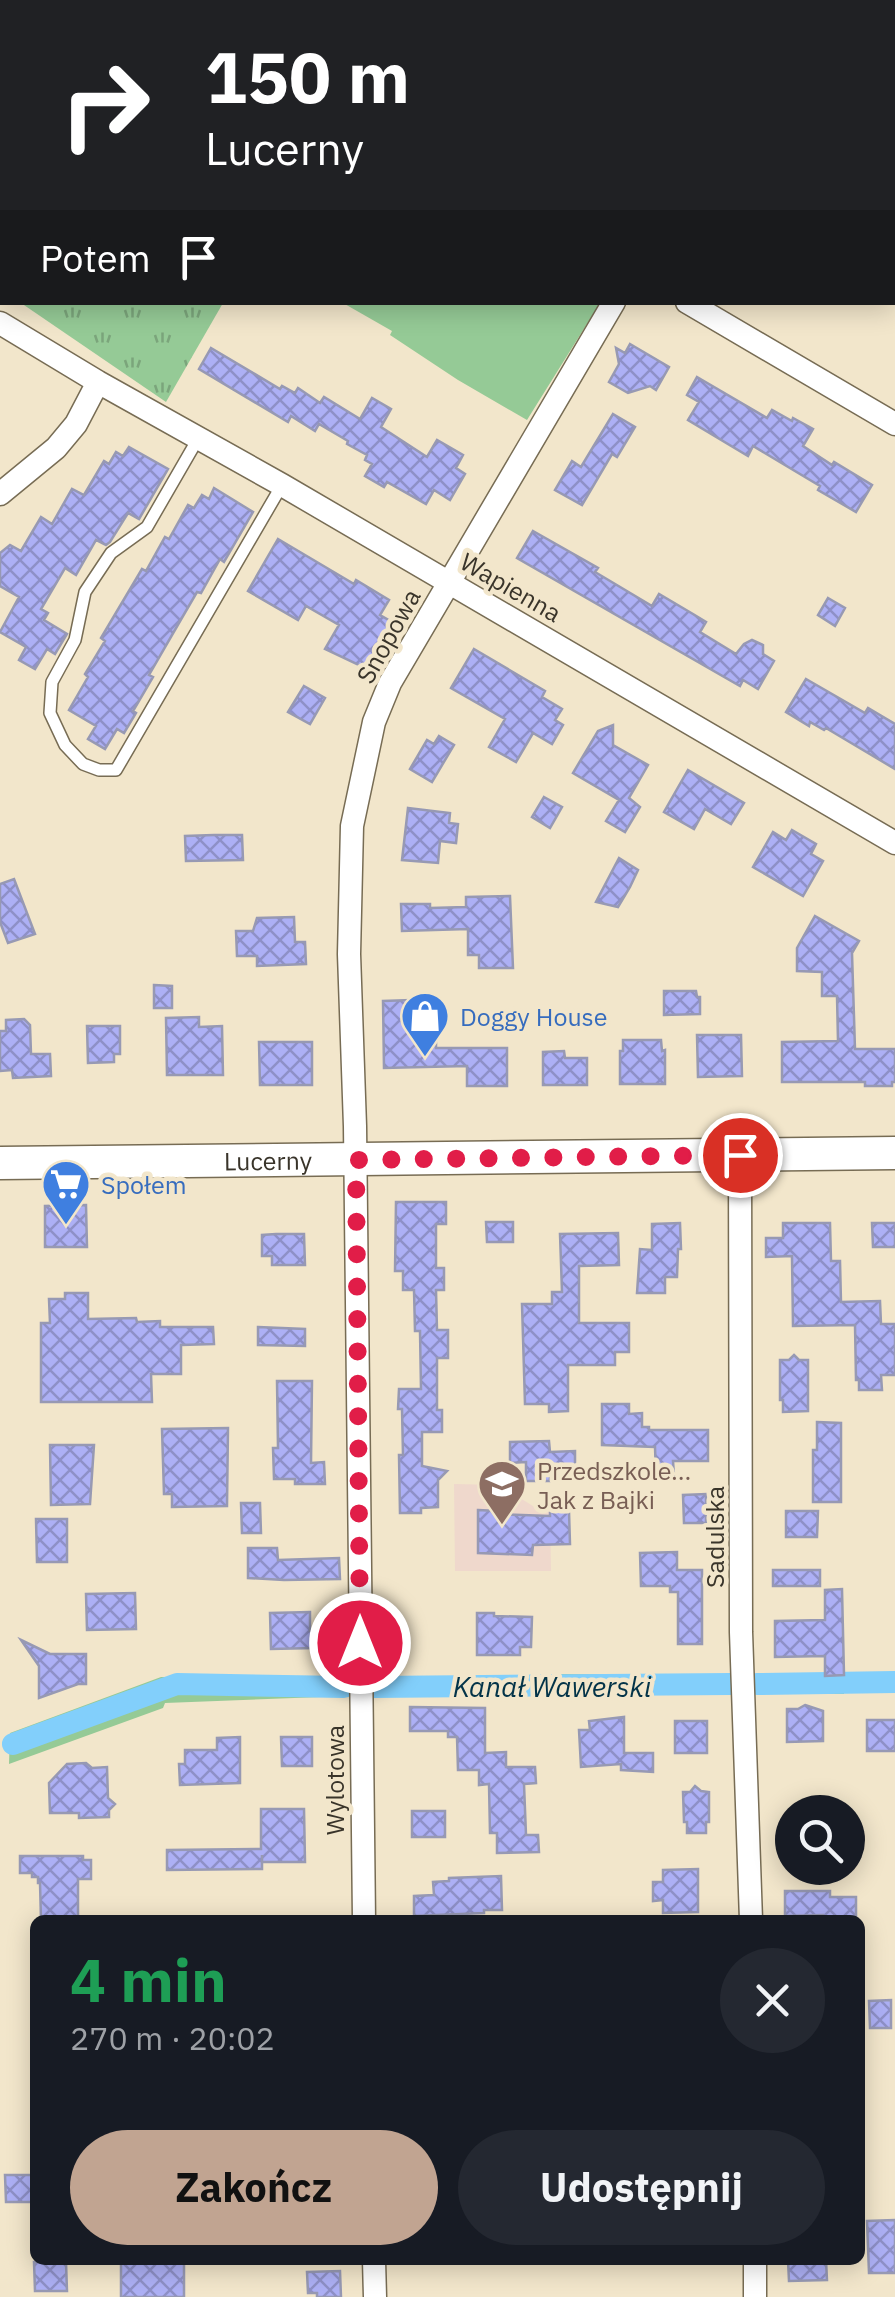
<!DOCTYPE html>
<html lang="pl">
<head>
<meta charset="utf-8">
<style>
	body { margin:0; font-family:"IBM Plex Sans",sans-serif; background:#242831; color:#f1f3f6; height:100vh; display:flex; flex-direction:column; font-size:38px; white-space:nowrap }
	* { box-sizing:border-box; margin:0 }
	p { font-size:32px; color:#9ea1a6 }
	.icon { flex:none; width:55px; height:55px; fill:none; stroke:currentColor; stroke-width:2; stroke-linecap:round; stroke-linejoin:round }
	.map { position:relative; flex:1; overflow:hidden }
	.side { position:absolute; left:30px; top:1915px; width:835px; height:350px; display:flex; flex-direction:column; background:#171b24; border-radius:15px; box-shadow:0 5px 25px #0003 }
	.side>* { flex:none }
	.top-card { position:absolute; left:0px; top:0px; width:895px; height:305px; box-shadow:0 5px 25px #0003; background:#202124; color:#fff; overflow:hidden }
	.controls { position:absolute; left:775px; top:1795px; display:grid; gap:20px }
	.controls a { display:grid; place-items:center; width:90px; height:90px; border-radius:50%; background:#171b24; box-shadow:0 5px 25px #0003; font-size:50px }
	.pin { position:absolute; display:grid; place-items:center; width:85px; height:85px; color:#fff; margin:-42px; border:5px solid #fff; border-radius:50%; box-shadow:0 2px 10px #0007 }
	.me { position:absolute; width:110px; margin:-55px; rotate:0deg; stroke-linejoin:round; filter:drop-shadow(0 0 8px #0008) }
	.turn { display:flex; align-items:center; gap:35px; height:210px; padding:0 40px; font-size:45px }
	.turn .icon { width:130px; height:130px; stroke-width:2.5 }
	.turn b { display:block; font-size:70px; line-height:85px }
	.then { display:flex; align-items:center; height:95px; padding:0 40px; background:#0003; gap:20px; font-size:38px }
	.round { display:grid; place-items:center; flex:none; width:105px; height:105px; border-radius:52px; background:#242831 }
	.overview { display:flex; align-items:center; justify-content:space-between; height:170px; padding:0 40px }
	h1 { font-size:60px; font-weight:800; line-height:75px; color:#1e9e55 }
	.button { display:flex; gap:20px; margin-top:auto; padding:20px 40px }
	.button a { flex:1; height:115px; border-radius:60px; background:#c1a491; color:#111; font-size:40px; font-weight:800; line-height:115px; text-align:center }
	.button a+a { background:#242831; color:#f1f3f6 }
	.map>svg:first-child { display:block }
	.education { fill:#efd8cc }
	.green { fill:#95ca96 }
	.park { fill:url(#park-tufts) }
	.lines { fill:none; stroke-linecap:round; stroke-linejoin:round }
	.canal { stroke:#82cffb; stroke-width:22 }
	.building { fill:url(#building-cross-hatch); stroke:#9799b3; stroke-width:2.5 }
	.lane-casing { stroke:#776c54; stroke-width:14 }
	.street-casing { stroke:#776c54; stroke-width:25 }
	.secondary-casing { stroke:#776c54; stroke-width:35 }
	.lane { stroke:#fff; stroke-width:11 }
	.street { stroke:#fff; stroke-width:22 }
	.secondary { stroke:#fff; stroke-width:32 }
	.route { stroke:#e11d48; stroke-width:18; stroke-dasharray:0 32.4 }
	.labels { text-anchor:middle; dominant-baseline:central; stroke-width:9; stroke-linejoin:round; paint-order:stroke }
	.street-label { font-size:25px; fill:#39342a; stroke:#f2e6cb }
	.shop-label { font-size:25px; fill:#366cbe; stroke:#f2e6cb; text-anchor:start }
	.education-label { font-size:25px; fill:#785e54; stroke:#f2e6cb; text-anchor:start }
	.water-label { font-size:28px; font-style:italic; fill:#033348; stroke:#f2e6cb }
</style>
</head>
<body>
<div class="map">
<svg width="895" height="2297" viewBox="0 0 895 2297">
	<defs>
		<pattern id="park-tufts" width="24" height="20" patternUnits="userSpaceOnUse" patternTransform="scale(2.5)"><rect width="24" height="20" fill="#95ca96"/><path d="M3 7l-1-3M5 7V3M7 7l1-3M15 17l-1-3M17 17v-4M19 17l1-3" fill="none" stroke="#7ba57b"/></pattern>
		<pattern id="building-cross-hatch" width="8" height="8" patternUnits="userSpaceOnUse" patternTransform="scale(2.5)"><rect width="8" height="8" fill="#adb0f5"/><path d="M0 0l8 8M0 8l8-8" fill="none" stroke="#8e90c7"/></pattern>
	</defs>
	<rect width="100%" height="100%" fill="#f2e6cb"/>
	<path class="education" d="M454 1484 499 1485 541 1511H550L551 1571H455Z"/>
	<path class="green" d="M343 303H600L527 420 458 380 390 335 392 331Z
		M553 1674 731 1675V1695L371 1694V1681L552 1679Z
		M895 1674V1691H844V1694L761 1693 760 1677Z
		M161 1677H348V1696L165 1703 163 1708 9 1764 10 1733Z"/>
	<path class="park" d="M21 303H223L166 402Z"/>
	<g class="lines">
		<path class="canal" d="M757 1684 895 1682
			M373 1687 731 1684
			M13 1744 177 1684 344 1687"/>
	</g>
	<path class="building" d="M630 344 669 367 656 390 650 386 628 393 609 382 619 364 616 348 625 353Z
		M211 348 280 389 282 386 295 393 298 388 320 403 324 397 360 419 372 398 391 409 381 427 427 457 437 440 463 455 456 468 465 474 450 500 434 490 426 504 387 482 384 487 365 476 372 464 365 460 367 455 347 444 348 441 319 424 315 431 291 416 288 422 199 369Z
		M697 377 767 418 772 410 792 421 793 418 813 429 803 446 832 465 834 462 872 485 856 512 818 490 820 486 753 446 748 456 688 420 699 402 687 395Z
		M613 414 635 427 617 457 612 454 582 505 555 490 572 461 581 467Z
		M129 447 168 469 139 519 128 513 110 542 106 545 96 540 76 575 65 568 41 609 48 613 44 620 67 634 55 654 47 649 35 669 19 660 26 647 0 632 19 597 0 586V553L10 545 21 551 41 517 52 524 72 489 84 495 104 461 109 464 116 452 123 456Z
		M214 488 253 512 224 562 220 559 201 593 197 592 183 616 149 675 153 677 133 711 136 713 124 733 117 729 105 749 88 739 96 726 69 710 88 677 85 674 105 641 101 638 142 569 146 571 165 537 169 539 188 505 194 508 202 495 209 499Z
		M533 531 598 568 595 572 652 606 659 594 693 614 706 622 700 632 736 654 744 644 752 640 763 645V654L774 661 758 689 743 680 740 686 517 558Z
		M278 539 354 584 356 580 389 600 380 615 392 622 365 668 325 649 339 625 306 606 298 620 248 591Z
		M828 598 845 608 835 626 818 615Z
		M474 649 545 691 542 697 562 709 555 720 563 725 552 744 533 733 516 762 489 747 505 719 451 688Z
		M806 679 865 713 868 708 895 724V769L826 728 824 730 810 722 809 726 786 712Z
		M304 686 325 698 310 724 288 712Z
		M613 725V745L648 765 629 798 640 807 625 832 606 821 619 800 573 773 598 731Z
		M439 736 454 745 432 782 410 769 427 740 434 744Z
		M688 770 744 803 731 824 705 809 694 829 664 812Z
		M544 797 562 807 550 828 532 817Z
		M408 808 450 813 449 823 458 824 456 843 440 841 438 863 402 860Z
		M792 830 816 844 811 854 823 861 803 896 753 867 773 832 786 840Z
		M214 835H242L243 860 186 861 185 836Z
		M619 858 638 870 630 887 618 907 596 902Z
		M14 879 35 934 8 943 0 922V884Z
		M510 896 513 968H479V955H468V929L402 931 401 904H430V908L466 907V897Z
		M815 916 859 941 852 953 855 1049H895V1082H892V1086H865V1082H782V1042L838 1041 837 996H822V972L797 971V948Z
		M294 917 295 942H305L306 964 257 966V956H237L236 931H253L257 918Z
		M154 985 172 986V1008H154Z
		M664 991H696L697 997H700V1014L664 1015Z
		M411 1000 412 1023 430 1022V1030L436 1031V1048H507V1086H467V1066L384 1068 383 1001Z
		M199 1017V1027L222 1026 223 1075H167L166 1018Z
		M24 1019 30 1025 31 1054H50L51 1076 13 1078 12 1070 0 1071V1031H6V1020Z
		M87 1026H120V1054H114V1062L88 1063Z
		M697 1035H741L742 1076 698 1077Z
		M623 1040H661L662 1051 665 1050V1084H620V1051H623Z
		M259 1042H312V1085H260Z
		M564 1051 565 1058H587V1085H543V1052Z
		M396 1202H446V1224H436V1268H444V1290H436L437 1330H448V1358H437V1410H442V1432H422V1466L447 1471 438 1480V1507L421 1508V1513H400L399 1455H403L402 1409H398L399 1389H421L420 1331H415L414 1290H403V1271H395Z
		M86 1205 87 1247H45V1206Z
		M486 1222H513V1242H487Z
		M680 1223 681 1249H678L677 1277H665V1293H637L640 1249 652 1250V1224Z
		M783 1223H830L831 1261H840L841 1302 880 1301 881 1324H895V1375H881L882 1390H859V1380H856L855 1325 793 1326 792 1256 766 1257V1238H783Z
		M872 1223H895V1247H873Z
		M618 1233 619 1265 579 1266V1323H629V1352H615V1365H568V1411L549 1412V1404H525L522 1304H552V1292H562L560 1234Z
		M276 1234H304L305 1265H272V1256H262V1235Z
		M65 1293H88V1319L136 1318 137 1322 160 1321V1327H213L214 1344 181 1345V1374H151L152 1402H41V1323H50L49 1299H65Z
		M258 1327 305 1329V1346L258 1345Z
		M794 1355 799 1360H808V1411L783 1412V1400H780V1360H789Z
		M277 1381H312L311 1463 324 1462 325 1484H295V1479H274L273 1448H278Z
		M602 1404H629V1414L642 1413V1427H649V1430H708V1461H673L674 1475 656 1476 655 1447 602 1445Z
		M817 1422 841 1423V1502H813V1450H817Z
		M228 1428 227 1506 172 1507V1494H164L162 1429Z
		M549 1441 550 1452 575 1451V1477H550V1481H526V1462L510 1463V1442Z
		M50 1445H94L90 1504 51 1505Z
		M706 1494V1523H684L683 1495Z
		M241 1503H260L261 1533H242Z
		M478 1510 497 1511V1514L550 1516V1512L569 1511 570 1544 533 1545 532 1555 478 1553Z
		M786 1511H818L817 1537H786Z
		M36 1519H67V1562H37Z
		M248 1548H277L278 1560 339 1558 340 1579 284 1580 248 1578Z
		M677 1552V1570H702V1644H678V1592H670V1586H641L640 1553Z
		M773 1570H820V1586H773Z
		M842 1589 844 1675 825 1676V1656L775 1657V1621L825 1620V1590Z
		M135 1593 136 1629 87 1630 86 1594Z
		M310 1612V1631H315V1648L271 1649 270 1613Z
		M477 1613H494V1616L532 1617 531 1647H520V1655H477Z
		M21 1640 50 1654H86V1684H78L39 1698V1666Z
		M805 1705 823 1711V1741L787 1742V1709H798Z
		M410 1707 485 1708V1753L506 1752V1767H535L536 1783 524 1784 526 1835H538L539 1852 497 1853V1833H490L489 1784 479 1785V1770H458L457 1737H448V1731H410Z
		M624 1717V1753H653V1772L621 1770V1764L581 1767 579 1730H590L589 1721Z
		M867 1720H895V1751H867Z
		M675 1721H707V1753H675Z
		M240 1737V1783L180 1785 179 1764H185V1750H217V1738Z
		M281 1737H312V1766H282Z
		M86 1763 92 1768 107 1767 108 1798 115 1804 109 1810V1817L79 1818V1813H50L49 1783 67 1764Z
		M695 1786 701 1791 709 1792V1822H706V1833H687V1822H684L683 1792H690Z
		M261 1809H304L305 1862H262V1855V1869L167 1870V1850L261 1849Z
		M412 1811H445V1837H412Z
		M20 1856H83V1860H91V1879H78V1920H41L40 1883H38V1877H32V1873H20Z
		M698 1869V1912L663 1913V1900L653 1901V1882H663V1870Z
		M501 1876 502 1910H484V1913L414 1916V1896L434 1895 433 1882 449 1881V1878Z
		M785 1891H830V1897H856V1920H823V1915L785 1916Z
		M891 2000V2028H870L869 2001Z
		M5 2175H35V2202H6Z
		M895 2220V2273H869L867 2221Z
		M121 2260H184V2297H121Z
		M788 2260H826L827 2280 789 2281Z
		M34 2262H66L67 2291H35Z
		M340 2271 341 2297H317V2293H308L307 2272Z"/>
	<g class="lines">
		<g class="lane-casing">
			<path id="lane" d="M199 437 147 527 111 553 85 592 75 640 52 682 50 713 65 745 83 764 99 770H116L282 485"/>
		</g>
		<g class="street-casing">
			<path id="street" d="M257 0 260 2
				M789 2 790 0
				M687 302 895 424
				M0 323 98 382 282 485 895 843
				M0 494 56 448 76 424 98 382
				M740 1155 741 1632 751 1920
				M364 1920 355 1126 349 954 352 826 374 722 390 683 614 302
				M374 2260 375 2297
				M755 2260V2297"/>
		</g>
		<g class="secondary-casing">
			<g id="secondary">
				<path id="s1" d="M0 1163 895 1153"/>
			</g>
		</g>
		<use href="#lane" class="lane"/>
		<use href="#street" class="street"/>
		<use href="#secondary" class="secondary"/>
	</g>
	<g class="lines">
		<path class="route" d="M360 1643 356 1160 740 1155"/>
	</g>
	<defs>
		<g id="shop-pin" transform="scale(2.5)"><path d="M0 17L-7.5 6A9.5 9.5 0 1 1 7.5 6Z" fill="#3f7fe0" stroke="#f2e6cb"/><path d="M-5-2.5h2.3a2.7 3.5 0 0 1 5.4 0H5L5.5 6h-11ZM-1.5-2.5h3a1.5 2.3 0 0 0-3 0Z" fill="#fff"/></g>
		<g id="supermarket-pin" transform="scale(2.5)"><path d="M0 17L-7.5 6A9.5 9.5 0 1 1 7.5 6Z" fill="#3f7fe0" stroke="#f2e6cb"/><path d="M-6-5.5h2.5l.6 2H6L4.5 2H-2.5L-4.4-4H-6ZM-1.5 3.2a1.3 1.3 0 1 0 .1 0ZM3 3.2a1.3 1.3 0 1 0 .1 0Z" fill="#fff"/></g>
		<g id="school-pin" transform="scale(2.5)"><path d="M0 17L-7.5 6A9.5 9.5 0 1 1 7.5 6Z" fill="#8d6e63" stroke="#f2e6cb"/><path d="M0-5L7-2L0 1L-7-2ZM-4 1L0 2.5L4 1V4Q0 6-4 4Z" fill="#fff"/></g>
	</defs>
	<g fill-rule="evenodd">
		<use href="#shop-pin" x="425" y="1016"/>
		<use href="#supermarket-pin" x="66" y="1184"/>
		<use href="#school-pin" x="502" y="1484"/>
	</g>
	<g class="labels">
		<g class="street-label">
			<text transform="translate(511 587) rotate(30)">Wapienna</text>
			<text transform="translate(388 636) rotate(-61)">Snopowa</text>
			<text stroke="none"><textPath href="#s1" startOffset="268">Lucerny</textPath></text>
			<text transform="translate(714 1537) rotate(-90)">Sadulska</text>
			<text transform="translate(334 1780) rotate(-90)">Wylotowa</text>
		</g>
		<g class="shop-label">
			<text x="460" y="1016">Doggy House</text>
			<text x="101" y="1184">Społem</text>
		</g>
		<g class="education-label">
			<text x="537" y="1470">Przedszkole...<tspan x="537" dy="29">Jak z Bajki</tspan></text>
		</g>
		<g class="water-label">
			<text x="552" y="1686">Kanał Wawerski</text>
		</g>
	</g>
</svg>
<div class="controls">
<a><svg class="icon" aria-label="search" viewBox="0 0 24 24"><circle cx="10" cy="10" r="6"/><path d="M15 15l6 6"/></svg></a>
</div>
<div class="pin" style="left:740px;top:1155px;background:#d93025"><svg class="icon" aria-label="arrive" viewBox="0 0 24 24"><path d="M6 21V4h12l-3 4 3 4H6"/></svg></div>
<svg class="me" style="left:360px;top:1643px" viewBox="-20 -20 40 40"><circle r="17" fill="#e11d48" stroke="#fff" stroke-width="3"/><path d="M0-11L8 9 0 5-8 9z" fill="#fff"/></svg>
<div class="top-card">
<div class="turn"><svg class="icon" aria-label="right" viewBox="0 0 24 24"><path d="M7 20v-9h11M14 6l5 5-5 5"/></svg><div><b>150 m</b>Lucerny</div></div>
<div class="then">Potem<svg class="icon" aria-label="arrive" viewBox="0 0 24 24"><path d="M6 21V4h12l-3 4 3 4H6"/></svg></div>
</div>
<section class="side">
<div class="overview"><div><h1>4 min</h1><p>270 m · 20:02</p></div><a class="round"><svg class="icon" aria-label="close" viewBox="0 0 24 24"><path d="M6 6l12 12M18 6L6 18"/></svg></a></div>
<div class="button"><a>Zakończ</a><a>Udostępnij</a></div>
</section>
</div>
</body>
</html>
